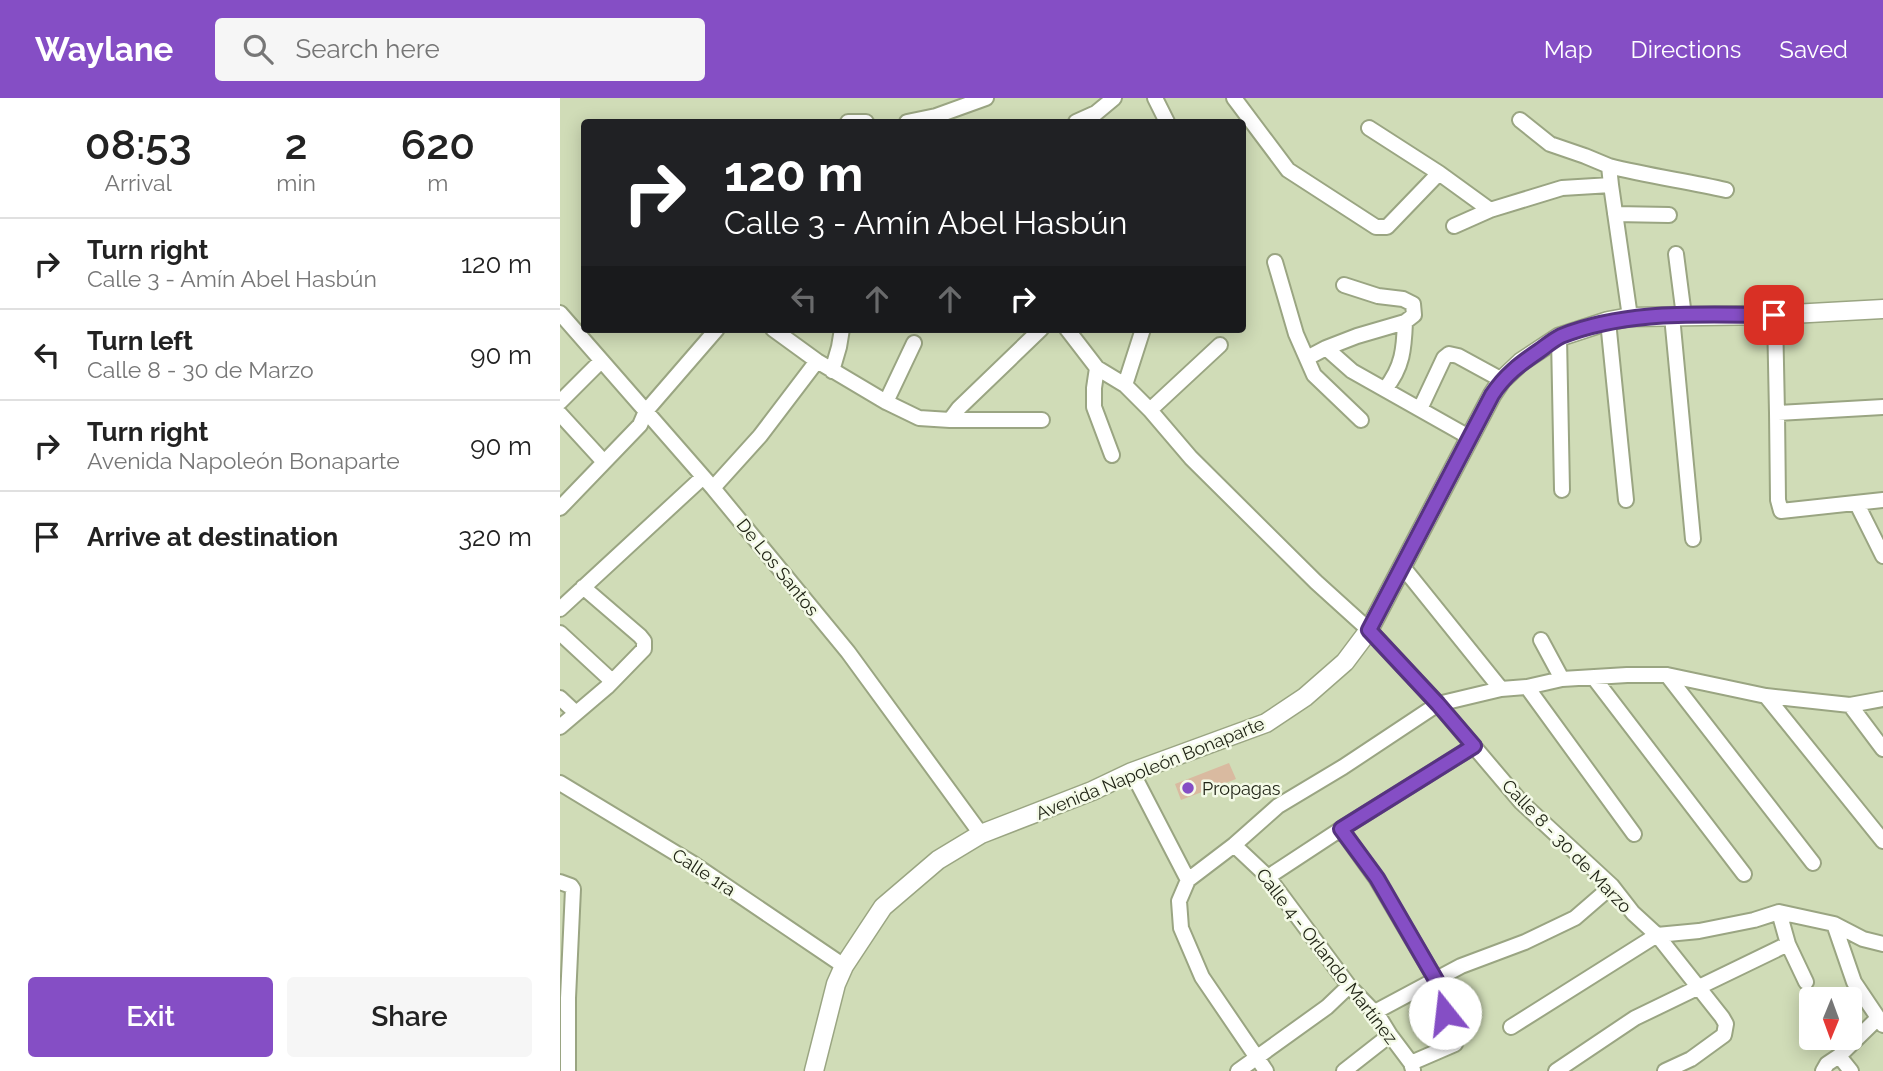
<!DOCTYPE html>
<html lang="en">
<head>
<meta charset="utf-8">
<style>
	body { margin:0; font-family:Raleway,sans-serif; background:#f6f6f6; color:#222; height:100vh; display:flex; flex-direction:column; font-size:26px; white-space:nowrap }
	* { box-sizing:border-box; margin:0 }
	p { font-size:23px; color:#767676 }
	.icon { flex:none; width:38px; height:38px; fill:none; stroke:currentColor; stroke-width:2; stroke-linecap:round; stroke-linejoin:round }
	.map { position:relative; flex:1; overflow:hidden }
	.side { display:flex; flex-direction:column; background:#fff; width:560px }
	.side>* { flex:none }
	.guide { position:absolute; left:21px; top:21px; width:665px; height:214px; border-radius:7px; box-shadow:0 4px 18px #0003; background:#202124; color:#fff; overflow:hidden }
	.needle { width:46px; rotate:181deg }
	.controls { position:absolute; left:1239px; top:889px; display:grid; gap:14px }
	.controls a { display:grid; place-items:center; width:63px; height:63px; border-radius:7px; background:#fff; box-shadow:0 4px 18px #0003; font-size:35px }
	.pin { position:absolute; display:grid; place-items:center; width:60px; height:60px; color:#fff; margin:-30px; border-radius:14px; box-shadow:0 4px 10px #0006 }
	.me { position:absolute; width:77px; margin:-38px; rotate:344deg; stroke-linejoin:round; filter:drop-shadow(0 0 5px #0008) }
	.turn { display:flex; align-items:center; gap:24px; height:147px; padding:0 28px; font-size:32px }
	.turn .icon { width:91px; height:91px; stroke-width:2.5 }
	.turn b { display:block; font-size:49px; line-height:60px }
	.lanes { display:flex; align-items:center; height:66px; padding:0 28px; background:#0003; justify-content:center; gap:35px; direction:ltr }
	.lanes .off { opacity:.35 }
	.eta { display:flex; justify-content:space-evenly; align-items:center; height:119px; text-align:center }
	.eta b { font-size:42px; font-weight:600; line-height:49px }
	.cta { display:flex; gap:14px; margin-top:auto; padding:14px 28px }
	.cta a { flex:1; height:80px; border-radius:7px; background:#854ec5; color:#fff; font-size:28px; font-weight:600; line-height:80px; text-align:center }
	.cta a+a { background:#f6f6f6; color:#222 }
	ul { padding:0; list-style:none }
	li { display:flex; align-items:center; gap:21px; height:91px; padding:0 28px; border-top:2px solid #e0e0e0 }
	li div { flex:1 }
	li b { display:block; font-size:26px }
	li em { font-style:normal }
	header { display:flex; align-items:center; gap:42px; box-sizing:border-box; height:98px; padding:0 35px; background:#854ec5; color:#fff }
	header strong { font-size:33px }
	nav { display:flex; gap:38px; margin-inline-start:auto; font-size:24px }
	.search { width:490px; height:63px; background:#f6f6f6; display:flex; align-items:center; gap:18px; box-sizing:border-box; padding:0 24px; border-radius:7px; color:#767676; font-size:26px }
	main { display:flex; flex:1; min-height:0 }
	.map>svg:first-child { display:block }
	.building { fill:#d9baa0 }
	.lines { fill:none; stroke-linecap:round; stroke-linejoin:round }
	.minor-casing { stroke:#9aa582; stroke-width:18 }
	.major-casing { stroke:#9aa582; stroke-width:21 }
	.minor { stroke:#fff; stroke-width:14 }
	.major { stroke:#fff; stroke-width:18 }
	.route-casing { stroke:#563380; stroke-width:18 }
	.route { stroke:#854ec5; stroke-width:12 }
	.poi-dot { fill:#854ec5; stroke:#f4fae7; stroke-width:2.5 }
	.labels { text-anchor:middle; dominant-baseline:central; stroke-width:5; stroke-linejoin:round; paint-order:stroke }
	.street-label { font-size:18px; fill:#212517; stroke:#f4fae7 }
	.poi-label { font-size:18px; fill:#212517; stroke:#f4fae7; text-anchor:start }
</style>
</head>
<body>
<header>
<strong>Waylane</strong>
<div class="search"><svg class="icon" aria-label="search" viewBox="0 0 24 24"><circle cx="10" cy="10" r="6"/><path d="M15 15l6 6"/></svg>Search here</div>
<nav><a>Map</a><a>Directions</a><a>Saved</a></nav>
</header>
<main>
<section class="side">
<div class="eta">
<div><b>08:53</b><p>Arrival</p></div>
<div><b>2</b><p>min</p></div>
<div><b>620</b><p>m</p></div>
</div>
<ul>
<li><svg class="icon" aria-label="right" viewBox="0 0 24 24"><path d="M7 20v-9h11M14 6l5 5-5 5"/></svg><div><b>Turn right</b><p>Calle 3 - Amín Abel Hasbún</p></div><em>120 m</em></li>
<li><svg class="icon" aria-label="left" viewBox="0 0 24 24"><path d="M17 20v-9H6M10 6l-5 5 5 5"/></svg><div><b>Turn left</b><p>Calle 8 - 30 de Marzo</p></div><em>90 m</em></li>
<li><svg class="icon" aria-label="right" viewBox="0 0 24 24"><path d="M7 20v-9h11M14 6l5 5-5 5"/></svg><div><b>Turn right</b><p>Avenida Napoleón Bonaparte</p></div><em>90 m</em></li>
<li><svg class="icon" aria-label="arrive" viewBox="0 0 24 24"><path d="M6 21V4h12l-3 4 3 4H6"/></svg><div><b>Arrive at destination</b></div><em>320 m</em></li>
</ul>
<div class="cta"><a>Exit</a><a>Share</a></div>
</section>
<div class="map">
<svg width="1323" height="973" viewBox="0 0 1323 973">
	<rect width="100%" height="100%" fill="#d0dcb7"/>
	<path class="building" d="M669 665 676 681 621 702 615 686Z"/>
	<g class="lines">
		<g class="minor-casing">
			<path id="minor" d="M595 0 607 24
				M674 0 728 72 816 129H827L879 75
				M960 22 990 46 1025 58 1049 68 1051 87
				M288 24H306
				M347 24 376 18 426 0
				M516 24 536 15 554 0
				M809 30 879 75 930 112 1002 90 1051 87 1070 219
				M1049 68C1088 78 1127 83 1166 92
				M1055 116 1109 117
				M894 128 930 112
				M1116 156 1124 218
				M715 164 736 236 754 277 801 322
				M0 215 153 390 288 554 421 736
				M1215 217 1217 315 1323 309
				M1112 218 1133 441
				M1048 223 1066 402
				M213 231 257 263 326 304 359 320 390 322H482
				M507 231 537 270 565 287 590 312 631 360 756 484 809 532 878 606 961 704 1052 788 1073 815 1097 837 1162 919 1166 926 1164 937 1131 961 1105 973
				M999 239 1002 392
				M766 250 797 238 845 224 854 217 853 206 843 201 818 198 784 187
				M747 260 766 250 792 273 909 339
				M537 270 534 290V309L552 357
				M272 273 279 249 282 231
				M565 287 583 231
				M825 291C843 269 844 250 845 224
				M0 304 41 263
				M326 304 354 245
				M860 311 884 260 889 256 898 258 942 282
				M590 312 660 247
				M1217 315 1218 402 1221 413 1323 402
				M0 316 44 364
				M390 322 399 310 481 231
				M153 390 200 338 257 263
				M1297 406 1323 458
				M0 410 80 327 86 313 157 231
				M842 468 941 591
				M0 511 143 379
				M0 535 52 583
				M981 542 1002 581
				M1107 577 1253 765
				M1034 580 1184 776
				M967 589 1074 736
				M1206 598 1323 743
				M0 600 16 615
				M1290 607 1323 651
				M0 629 47 589 84 551V543L80 538 23 489
				M572 674 628 782
				M0 685 132 765 284 868
				M781 731 816 780 876 882 895 946 851 965
				M674 747 708 779 789 888 819 919 830 937 851 965 853 972
				M708 779 781 731 914 648
				M0 784 11 788 13 791 8 900V973
				M1219 814 1228 846 1246 884
				M1274 826 1294 884 1323 927
				M815 914 901 868 965 844 1015 820 1052 788
				M951 929 1097 837 1139 833 1194 822 1219 814 1274 826 1303 841 1323 846
				M1279 958 1291 973
				M678 973 767 909 789 888
				M706 973 642 879 621 830 619 803 628 782 674 747 718 708 783 669 878 606 941 591 967 589 1002 581 1067 577H1107L1206 598 1290 607 1323 601
				M784 973 830 937
				M996 973 1075 920 1228 846
				M1263 973 1267 966 1279 958 1318 920"/>
		</g>
		<g class="major-casing">
			<path id="major" d="M254 973 276 886 284 868 323 809 378 762 421 736 532 693 572 674 706 625 745 599 785 564 809 532 932 297 942 282 961 264 999 239 1048 223 1070 219 1215 217 1323 211"/>
		</g>
		<use href="#minor" class="minor"/>
		<use href="#major" class="major"/>
	</g>
	<g class="lines">
		<g class="route-casing">
			<path id="route" d="M885 915 876 882 817 780 781 731 914 648 878 606 809 532 932 297C945 277 960 266 979 253 986 248 993 242 1001 238 1069 211 1143 217 1214 217"/>
		</g>
		<use href="#route" class="route"/>
	</g>
	<circle class="poi-dot" cx="628" cy="690" r="7"/>
	<g class="labels">
		<g class="street-label">
			<text transform="translate(218 469) rotate(51)">De Los Santos</text>
			<text transform="translate(590 670) rotate(-22)">Avenida Napoleón Bonaparte</text>
			<text transform="translate(1007 748) rotate(46)">Calle 8 - 30 de Marzo</text>
			<text transform="translate(144 774) rotate(33)">Calle 1ra</text>
			<text transform="translate(767 858) rotate(52)">Calle 4 - Orlando Martínez</text>
		</g>
		<g class="poi-label">
			<text x="642" y="690">Propagas</text>
		</g>
	</g>
</svg>
<div class="controls">
<a><svg class="needle" viewBox="-14 -14 28 28"><path d="M0-13l5 13h-10z" fill="#e53935"/><path d="M0 13l5-13h-10z" fill="#767676"/></svg></a>
</div>
<div class="pin" style="left:1214px;top:217px;background:#d93025"><svg class="icon" aria-label="arrive" viewBox="0 0 24 24"><path d="M6 21V4h12l-3 4 3 4H6"/></svg></div>
<svg class="me" style="left:885px;top:915px" viewBox="-20 -20 40 40"><circle r="19" fill="#fff"/><path d="M0-13L10 11 0 6-10 11z" fill="#854ec5"/></svg>
<div class="guide">
<div class="turn"><svg class="icon" aria-label="right" viewBox="0 0 24 24"><path d="M7 20v-9h11M14 6l5 5-5 5"/></svg><div><b>120 m</b>Calle 3 - Amín Abel Hasbún</div></div>
<div class="lanes"><svg class="icon off" aria-label="left" viewBox="0 0 24 24"><path d="M17 20v-9H6M10 6l-5 5 5 5"/></svg><svg class="icon off" aria-label="ahead" viewBox="0 0 24 24"><path d="M12 20V5M6 11l6-6 6 6"/></svg><svg class="icon off" aria-label="ahead" viewBox="0 0 24 24"><path d="M12 20V5M6 11l6-6 6 6"/></svg><svg class="icon" aria-label="right" viewBox="0 0 24 24"><path d="M7 20v-9h11M14 6l5 5-5 5"/></svg></div>
</div>
</div>
</main>
</body>
</html>
